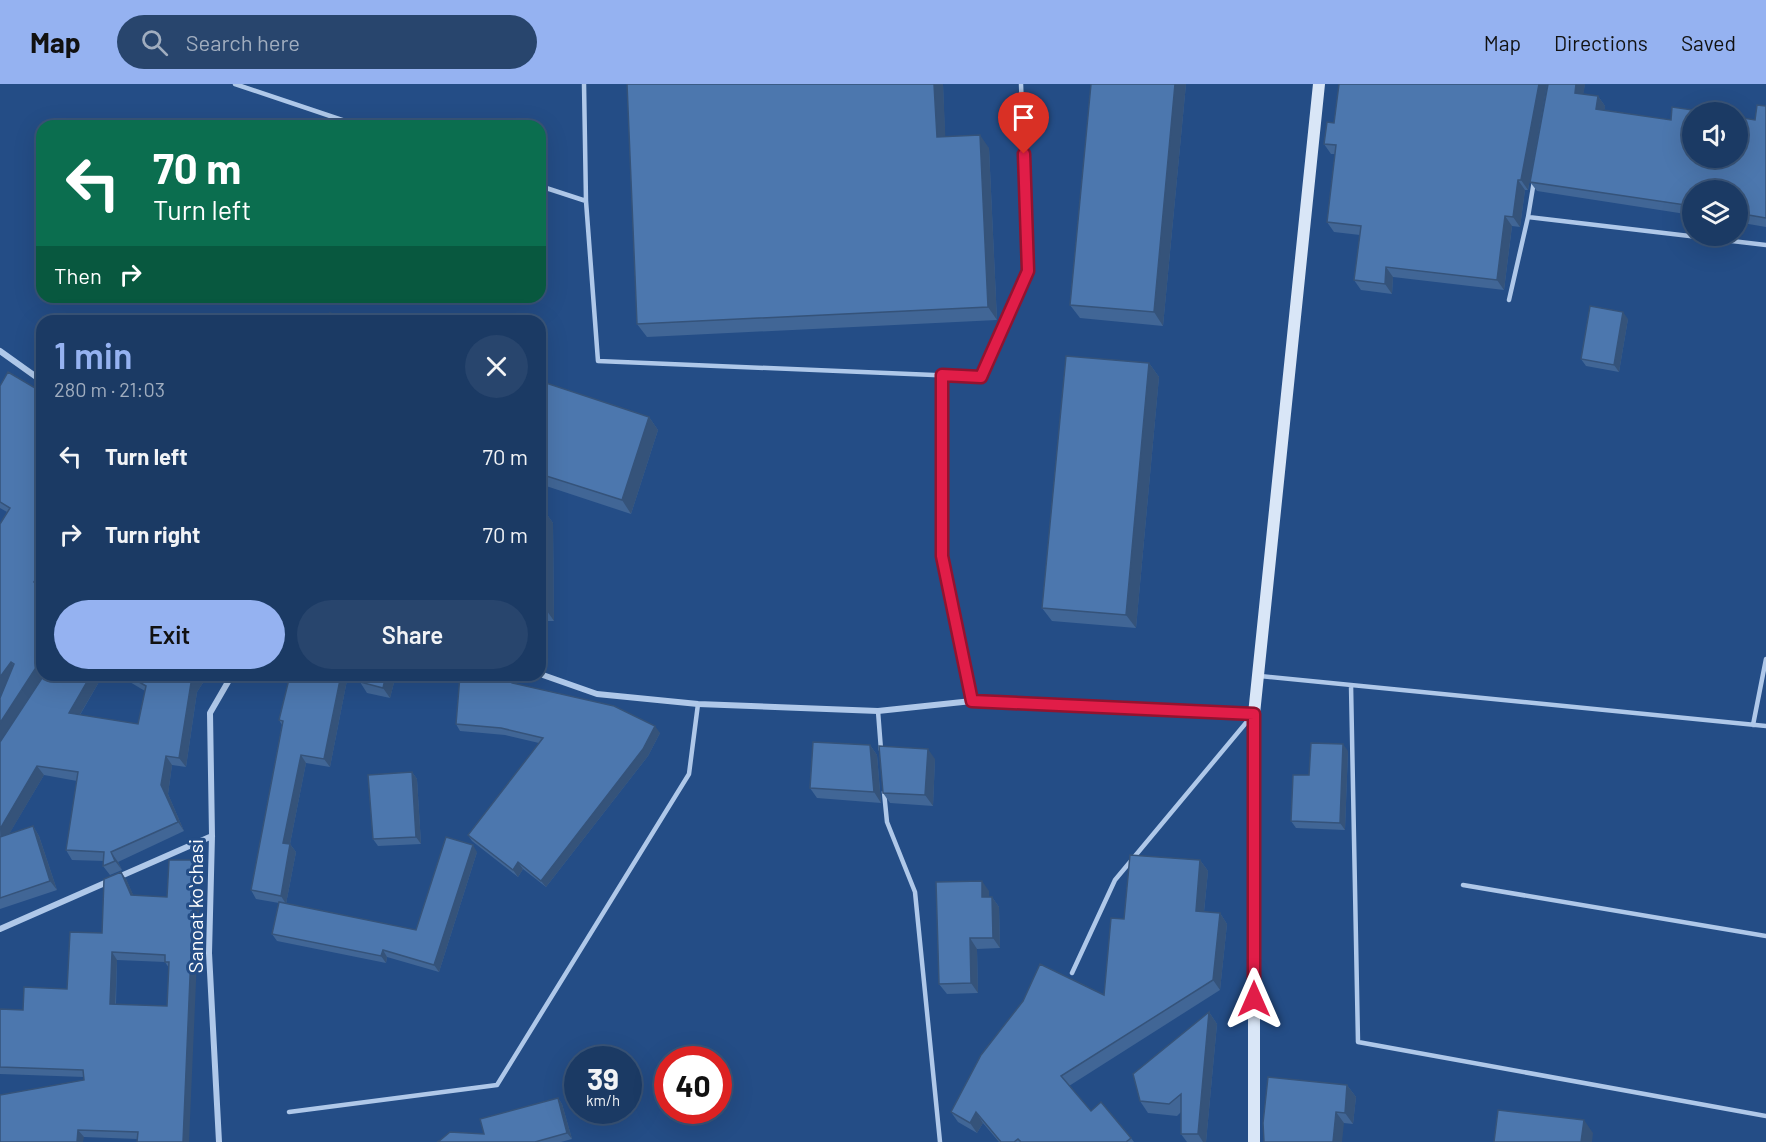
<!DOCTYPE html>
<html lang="en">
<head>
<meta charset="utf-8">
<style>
	body { margin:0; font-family:Barlow,sans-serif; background:#28456d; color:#f1f3f6; height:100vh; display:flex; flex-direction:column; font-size:22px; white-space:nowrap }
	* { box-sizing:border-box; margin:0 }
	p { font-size:20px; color:#a0adbf }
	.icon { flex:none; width:33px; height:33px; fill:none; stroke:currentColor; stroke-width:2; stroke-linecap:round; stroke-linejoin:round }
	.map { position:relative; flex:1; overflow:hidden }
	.panel { position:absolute; left:36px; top:231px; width:510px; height:366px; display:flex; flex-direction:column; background:#1b3a64; border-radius:18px; box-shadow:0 6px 24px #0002,0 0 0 2px #395478 }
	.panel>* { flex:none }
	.guide { position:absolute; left:36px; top:36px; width:510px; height:183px; border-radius:18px; box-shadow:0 6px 24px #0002,0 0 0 2px #395478; background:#0b6e4f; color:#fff; overflow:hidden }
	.controls { position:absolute; left:1682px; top:18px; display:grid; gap:12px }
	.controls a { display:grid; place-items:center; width:66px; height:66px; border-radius:50%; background:#1b3a64; box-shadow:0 6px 24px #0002,0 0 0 2px #395478; font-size:30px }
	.speed { position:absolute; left:564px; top:962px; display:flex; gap:12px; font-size:30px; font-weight:700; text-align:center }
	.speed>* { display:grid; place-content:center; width:78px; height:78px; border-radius:50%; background:#1b3a64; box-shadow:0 6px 24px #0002,0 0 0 2px #395478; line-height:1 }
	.speed small { font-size:15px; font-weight:400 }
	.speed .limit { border:9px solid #d22; background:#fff; color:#111 }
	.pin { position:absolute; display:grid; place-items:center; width:51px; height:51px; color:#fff; margin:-62px -26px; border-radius:50% 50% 50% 0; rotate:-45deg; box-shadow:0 0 6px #0007 }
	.pin .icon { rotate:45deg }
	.me { position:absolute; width:66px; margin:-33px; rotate:0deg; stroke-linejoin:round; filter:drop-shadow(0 0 4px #0008) }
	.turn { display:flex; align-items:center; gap:21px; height:126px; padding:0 18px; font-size:27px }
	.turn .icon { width:78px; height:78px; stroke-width:2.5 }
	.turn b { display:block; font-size:42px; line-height:51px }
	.then { display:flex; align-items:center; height:57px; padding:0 18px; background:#0003; gap:12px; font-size:22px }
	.round { display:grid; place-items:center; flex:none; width:63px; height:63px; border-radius:32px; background:#28456d }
	.summary { display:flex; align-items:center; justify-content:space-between; height:102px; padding:0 18px }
	h1 { font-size:36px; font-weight:600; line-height:45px; color:#95b2f1 }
	.primary-button { display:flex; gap:12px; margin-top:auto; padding:12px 18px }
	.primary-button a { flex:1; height:69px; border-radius:36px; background:#95b2f1; color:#111; font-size:24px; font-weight:600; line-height:69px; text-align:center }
	.primary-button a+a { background:#28456d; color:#f1f3f6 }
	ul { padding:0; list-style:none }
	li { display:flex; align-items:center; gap:18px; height:78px; padding:0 18px }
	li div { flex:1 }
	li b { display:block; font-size:22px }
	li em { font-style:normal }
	header { display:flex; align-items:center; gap:36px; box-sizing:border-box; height:84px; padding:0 30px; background:#95b2f1; color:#111 }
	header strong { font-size:28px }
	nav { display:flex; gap:33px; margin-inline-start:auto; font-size:21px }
	.search { width:420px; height:54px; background:#28456d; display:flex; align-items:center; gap:15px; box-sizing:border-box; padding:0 21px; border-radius:33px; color:#a0adbf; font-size:22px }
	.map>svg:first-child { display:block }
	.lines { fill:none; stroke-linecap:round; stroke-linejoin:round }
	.lane { stroke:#afc8e9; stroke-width:4.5 }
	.street { stroke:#afc8e9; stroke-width:6 }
	.secondary { stroke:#d9e6f7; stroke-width:12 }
	.wall { fill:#416696; fill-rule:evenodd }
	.shaded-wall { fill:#35537a }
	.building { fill:#4c77ae; stroke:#35537a; stroke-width:1.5; fill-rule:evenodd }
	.route-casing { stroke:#92132f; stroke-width:15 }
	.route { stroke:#e11d48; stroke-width:10 }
	.labels { text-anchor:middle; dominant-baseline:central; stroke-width:6; stroke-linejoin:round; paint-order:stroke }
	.street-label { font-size:20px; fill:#fff; stroke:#244d86 }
</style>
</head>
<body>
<header>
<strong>Map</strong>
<div class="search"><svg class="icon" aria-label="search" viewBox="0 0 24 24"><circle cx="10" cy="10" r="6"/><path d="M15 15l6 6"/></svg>Search here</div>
<nav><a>Map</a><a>Directions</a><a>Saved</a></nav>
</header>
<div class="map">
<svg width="1766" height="1058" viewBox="0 0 1766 1058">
	<rect width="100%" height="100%" fill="#244d86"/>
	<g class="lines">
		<path class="lane" d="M235 0 360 42
			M1534 97 1528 133 1766 161
			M540 102 586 117 584 0
			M586 117 598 277 981 293 1028 187 1021 0
			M1509 216 1528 133
			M942 291V472L972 617
			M1260 592 1766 642
			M1351 601 1358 958 1766 1032
			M878 627 881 666
			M1753 641 1766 575
			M884 708 887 738 915 808 940 1058
			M1463 801 1766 852
			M1072 889 1115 796 1250 634
			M289 1028 497 1001 689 690 698 620"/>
		<path class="street" d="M0 267 42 297
			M540 590 597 610 698 620 878 627 972 617 1253 630
			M0 845 212 752
			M219 1058 209 869 212 752 210 629 232 591"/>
		<path class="secondary" d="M1254 1058V630L1319 0"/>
	</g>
	<path class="wall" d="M627 0H943L945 53 989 64 997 236 647 253 637 240Z
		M1091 0H1186L1163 242 1080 234 1070 221Z
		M1547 0 1528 106H1525L1520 143 1512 142 1504 206 1393 193 1392 210 1361 206 1354 196 1360 151 1334 148 1327 138 1335 70H1331L1324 60 1334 39Z
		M1585 0 1583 10 1598 12 1605 22 1604 26 1671 36H1755L1766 22V143L1737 138V106H1692V131L1537 107 1530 98Z
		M1628 235 1619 288 1586 282 1581 275Z
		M1149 279 1159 293 1136 544 1052 537 1042 524Z
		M540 297 649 333 658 346 631 430 540 400Z
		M0 302 42 308V591H103L80 631 138 640 145 607 118 591H208L197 608 186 683 172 681 168 710 184 747 118 778 122 786 110 791 103 782 104 777 72 776 66 766 77 697 44 691 9 750 33 742 39 752 57 806 0 825V614L2 608 0 611V440L7 428 0 424Z
		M540 429H546L553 439 554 537H540Z
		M290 591H348L330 683 306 679 290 760 296 768 286 820 416 846 477 768 439 888 387 873 386 879 277 857 272 850 279 819 256 815 251 806 282 641 279 636Z
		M396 591 390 614 367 609 360 598Z
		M512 592 517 599V601L660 649 648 672 546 803 523 785 518 793 472 757 468 751 539 659 505 651 460 647 456 640Z
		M870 661 877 671 881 719 817 714 810 704Z
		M1348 667 1345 746 1296 744 1291 737 1309 691Z
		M935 675 933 722 890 719 883 709Z
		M412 688 417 695 421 760 378 762 373 755Z
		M1200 776 1208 787 1204 828 1220 829 1227 840 1220 906 1069 1002 1091 1027 1131 1054 1134 1058H999L983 1039 977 1049 958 1038 951 1028 1104 911 1124 835Z
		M201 784 137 1055 84 1053 0 1058 84 996V993L0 990V925L23 926 67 905 102 849 126 795 133 811 167 813ZM117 876 165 878 169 884 167 922 116 920Z
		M989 807V813H992L999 823 1000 864 977 865 978 909 947 910 939 900Z
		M1209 928 1217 940 1206 1058H1187L1181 1050V1028L1177 1032 1148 1029 1140 1017Z
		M1347 1001 1356 1013 1353 1040 1344 1039H1263Z
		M558 1014 562 1020 572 1055 561 1058H437L484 1050Z"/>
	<path class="shaded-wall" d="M934 0H943L946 67 937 53Z
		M1175 0H1186L1163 242 1154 228Z
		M1539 0H1547L1528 106 1521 96Z
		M1576 0H1585L1582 19 1575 9Z
		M1598 12 1605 22 1603 35 1596 25Z
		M980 51 989 64 997 236 988 223Z
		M1518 96 1525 106 1520 143 1513 133Z
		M1505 132 1512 142 1504 206 1497 196Z
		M1386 183 1393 193 1392 210 1385 200Z
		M1623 228 1628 235 1619 288 1614 281Z
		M1149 279 1159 293 1136 544 1126 531Z
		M649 333 658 346 631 430 622 416Z
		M546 429 553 439 554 537 547 527Z
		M42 485V505L34 498Z
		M11 578 18 588 0 611V593Z
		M39 579 42 583V591H44L0 659V639Z
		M91 591H103L75 639 69 629Z
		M195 591H208L197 608 186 683 179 674 191 599Z
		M341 591H348L330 683 324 675Z
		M386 591H396L390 614 383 604Z
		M512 592 517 599 516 606 512 599Z
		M655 642 660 649 648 672 546 803 541 797Z
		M1343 660 1348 667 1345 746 1340 739Z
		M870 661 877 671 881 719 874 708Z
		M928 665 935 675 933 722 925 711Z
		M301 671 306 679 290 760 296 768 286 820 281 812 283 759Z
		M166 672 172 681 168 710 184 747 178 738 161 701Z
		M37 682 44 691 1 764 0 745Z
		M412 688 417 695 421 760 416 753Z
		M33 742 39 752 57 806 50 797Z
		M473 761 477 768 439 888 434 881Z
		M111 768 118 778 122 786 115 777Z
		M195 776 201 784 189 1058H183Z
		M1200 776 1208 787 1203 837 1196 827Z
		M518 778 523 785 518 793 513 786Z
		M121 788 126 795 137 819 131 811Z
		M982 797 989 807V824L982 813Z
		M992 813 999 823 1000 864 993 854Z
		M1220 829 1227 840 1220 906 1213 896Z
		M970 854 977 865 978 909 971 899Z
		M383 866 387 873 386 879 381 872Z
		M112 868 117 876 115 927 110 920Z
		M1209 928 1217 940 1206 1058H1203L1198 1050Z
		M1347 1001 1356 1013 1353 1040 1345 1029Z
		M558 1014 562 1020 572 1055 567 1049Z
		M976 1028 983 1039 977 1049 970 1039Z
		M1336 1028 1344 1039 1342 1058H1333Z
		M1584 1036 1593 1049 1592 1058H1581Z
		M78 1046 84 1053 83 1058H77Z"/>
	<path class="building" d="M627 0H934L937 53 980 51 988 223 637 240Z
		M1091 0H1175L1154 228 1070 221Z
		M1339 0H1539L1521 96H1518L1513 133 1505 132 1497 196 1386 183 1385 200 1354 196 1361 142 1327 138 1336 61 1324 60 1327 38 1334 39Z
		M1548 0H1576L1575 9 1598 12 1596 25 1671 36 1672 23 1707 28H1692V74H1737V33L1755 36 1757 21 1766 22V134L1737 129V106H1692V122L1530 98Z
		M1590 222 1623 228 1614 281 1581 275Z
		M330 229 356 237H328Z
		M1066 272 1149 279 1126 531 1042 524Z
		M8 288 42 308V485L34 498 42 502V578L39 579 0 639V614L14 580 11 578 0 593V440L10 424 0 418V302Z
		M540 297 649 333 622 416 540 390Z
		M540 429H546L547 527H540Z
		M44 591H91L69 629 138 640 146 602 127 591H195L191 599 179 674 166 672 161 701 178 738 111 768 115 777 103 782 104 768 66 766 78 688 37 682 0 745V658Z
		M290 591H341L324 675 301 671 283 759 290 760 281 812 251 806 283 637 279 636Z
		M360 591H386L383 604 360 598Z
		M460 591H499L512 592V599L614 622 655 642 643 665 541 797 518 778 513 786 468 751 543 654 501 644 456 640Z
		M813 658 870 661 874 708 810 704Z
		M1311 659 1343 660 1340 739 1291 737 1293 691H1309Z
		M879 662 928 665 925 711 883 709Z
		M412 688 416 753 373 755 368 691Z
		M33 742 50 797 0 814V753Z
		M446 753 473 761 434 881 383 866 381 872 272 850 279 818 416 846Z
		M1130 771 1200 776 1196 827 1220 829 1213 896 1061 992 1091 1027 1101 1018 1131 1054 1126 1058H1021L1018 1055 1014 1058H1001L976 1028 970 1039 951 1028 981 971 1023 917 1040 880 1104 911 1111 834 1124 835Z
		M169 776H195L183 1058H137L138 1048 78 1046 77 1058H0V1011L84 996 83 986 0 983V925L23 926 24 903 67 905 70 848 102 849 104 795 121 788 131 811 167 813ZM112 868 165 871V878H169L167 922 110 920Z
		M982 797V813H992L993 854H970L971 899 939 900 936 798Z
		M1209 928 1198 1050H1181V1010L1169 1020 1140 1017 1133 990Z
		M1268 993 1347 1001 1345 1029 1336 1028 1333 1058H1264L1263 1039Z
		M558 1014 567 1049 535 1058H437L439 1057 450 1048 484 1050 480 1035Z
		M1498 1026 1584 1036 1581 1058H1494Z"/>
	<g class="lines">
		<g class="route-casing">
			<path id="route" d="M1024 70 1028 187 981 293 942 291V472L972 617 1254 630V915"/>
		</g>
		<use href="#route" class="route"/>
	</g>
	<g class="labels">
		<g class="street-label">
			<text transform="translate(195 822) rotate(-90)">Sanoat koʻchasi</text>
		</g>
	</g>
</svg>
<div class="controls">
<a><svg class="icon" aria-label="sound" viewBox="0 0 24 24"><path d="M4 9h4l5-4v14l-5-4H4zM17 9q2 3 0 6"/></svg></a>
<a><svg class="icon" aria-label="layers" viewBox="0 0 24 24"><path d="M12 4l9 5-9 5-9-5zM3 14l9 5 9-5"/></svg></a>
</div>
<div class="speed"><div>39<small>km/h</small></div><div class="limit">40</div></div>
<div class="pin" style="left:1024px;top:70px;background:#d93025"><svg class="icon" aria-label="arrive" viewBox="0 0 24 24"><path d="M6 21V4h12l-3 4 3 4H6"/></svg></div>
<svg class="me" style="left:1254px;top:915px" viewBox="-20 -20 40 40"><path d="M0-17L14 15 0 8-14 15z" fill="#e11d48" stroke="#fff" stroke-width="4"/></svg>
<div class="guide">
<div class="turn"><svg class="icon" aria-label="left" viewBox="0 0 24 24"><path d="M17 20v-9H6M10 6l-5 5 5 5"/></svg><div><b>70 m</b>Turn left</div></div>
<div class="then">Then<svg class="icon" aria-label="right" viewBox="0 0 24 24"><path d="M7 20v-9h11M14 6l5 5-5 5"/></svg></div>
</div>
<section class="panel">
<div class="summary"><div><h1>1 min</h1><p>280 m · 21:03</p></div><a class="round"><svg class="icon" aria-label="close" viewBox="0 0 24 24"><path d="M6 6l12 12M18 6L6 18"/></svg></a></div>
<ul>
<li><svg class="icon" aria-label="left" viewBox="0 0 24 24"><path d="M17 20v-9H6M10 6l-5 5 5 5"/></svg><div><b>Turn left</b></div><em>70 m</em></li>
<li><svg class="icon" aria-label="right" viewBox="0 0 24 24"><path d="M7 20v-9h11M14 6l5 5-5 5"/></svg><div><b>Turn right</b></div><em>70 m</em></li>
</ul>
<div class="primary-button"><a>Exit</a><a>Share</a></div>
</section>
</div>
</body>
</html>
